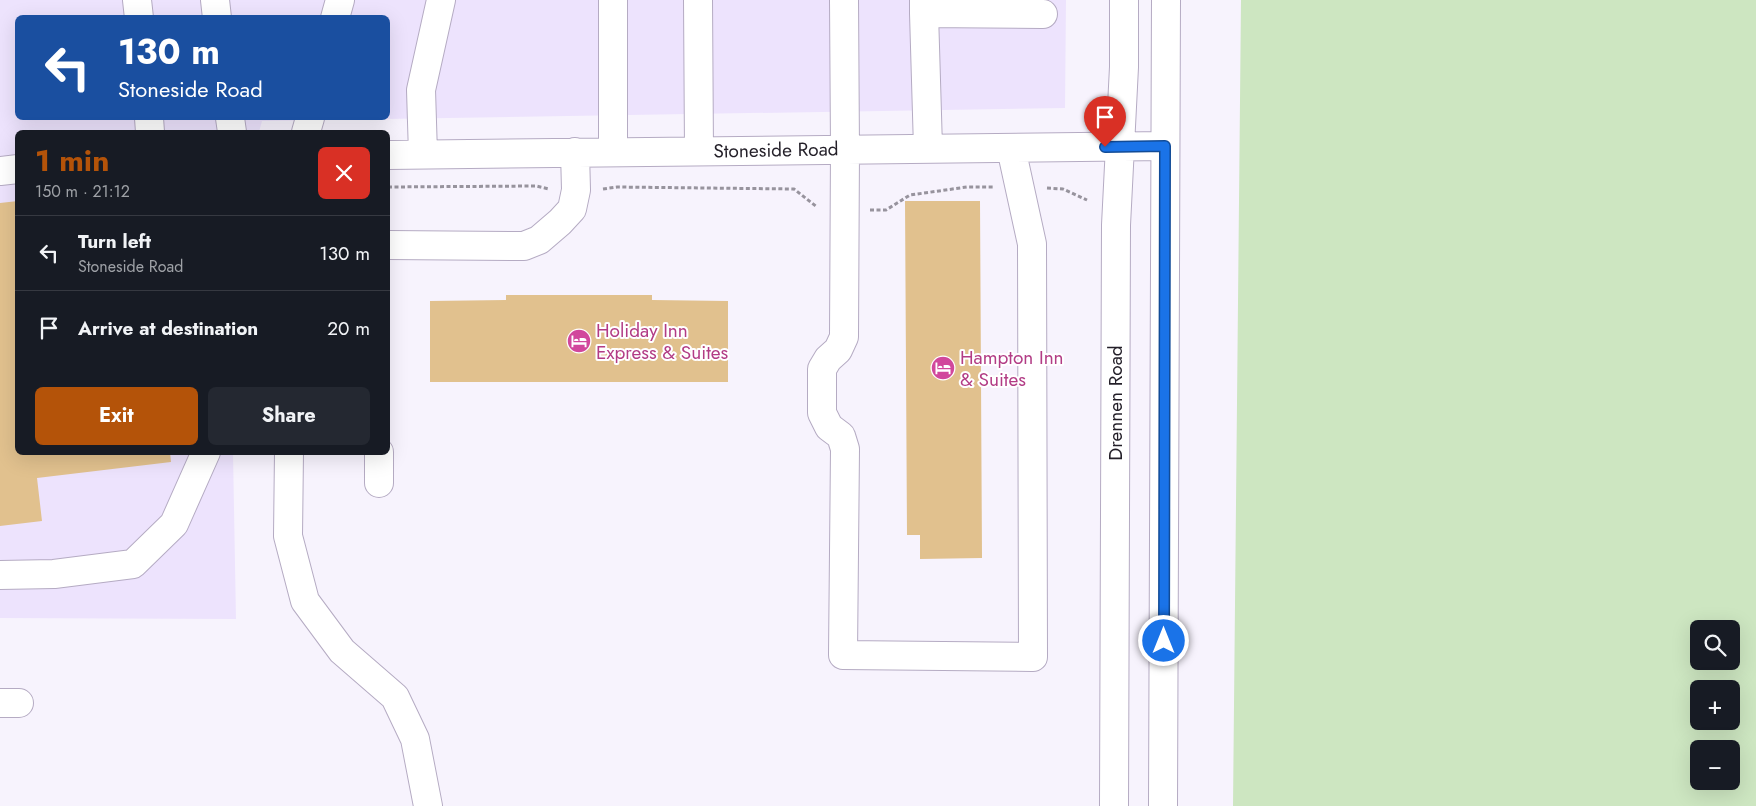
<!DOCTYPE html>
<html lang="en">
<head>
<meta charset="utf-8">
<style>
	body { margin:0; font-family:Jost,sans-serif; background:#242831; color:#f1f3f6; height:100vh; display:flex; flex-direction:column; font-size:19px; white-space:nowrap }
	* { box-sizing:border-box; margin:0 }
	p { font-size:16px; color:#9ea1a6 }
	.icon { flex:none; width:28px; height:28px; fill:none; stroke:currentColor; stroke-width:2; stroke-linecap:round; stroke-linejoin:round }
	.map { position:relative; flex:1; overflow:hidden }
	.side { position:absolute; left:15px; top:130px; width:375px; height:325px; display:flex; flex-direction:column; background:#171b24; border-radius:8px; box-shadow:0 5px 20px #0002 }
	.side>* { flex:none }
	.guide { position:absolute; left:15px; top:15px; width:375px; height:105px; border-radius:8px; box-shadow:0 5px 20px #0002; background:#1a4fa0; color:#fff; overflow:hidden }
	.fabs { position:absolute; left:1690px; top:620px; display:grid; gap:10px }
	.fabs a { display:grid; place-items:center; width:50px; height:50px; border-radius:8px; background:#171b24; box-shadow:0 5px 20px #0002; font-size:25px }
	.pin { position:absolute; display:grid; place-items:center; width:42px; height:42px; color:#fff; margin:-51px -21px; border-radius:50% 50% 50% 0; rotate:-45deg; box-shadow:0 0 5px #0007 }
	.pin .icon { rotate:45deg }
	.me { position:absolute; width:55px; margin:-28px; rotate:0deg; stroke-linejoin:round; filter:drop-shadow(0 0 4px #0008) }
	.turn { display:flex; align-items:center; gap:18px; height:105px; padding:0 20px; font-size:22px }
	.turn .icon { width:65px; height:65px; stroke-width:2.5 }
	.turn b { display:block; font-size:35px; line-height:42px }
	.round { display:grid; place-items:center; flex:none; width:52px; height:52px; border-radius:8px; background:#242831 }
	.head { display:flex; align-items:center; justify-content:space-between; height:85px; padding:0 20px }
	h1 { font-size:30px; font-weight:700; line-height:38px; color:#b45309 }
	.cta { display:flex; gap:10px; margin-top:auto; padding:10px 20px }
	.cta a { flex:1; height:58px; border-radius:8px; background:#b45309; color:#fff; font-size:20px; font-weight:700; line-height:58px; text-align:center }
	.cta a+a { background:#242831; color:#f1f3f6 }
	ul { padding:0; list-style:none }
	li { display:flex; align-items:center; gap:15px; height:75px; padding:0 20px; border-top:1px solid #363941 }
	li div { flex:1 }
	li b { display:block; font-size:19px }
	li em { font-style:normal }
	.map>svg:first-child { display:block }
	.built { fill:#ede3fd; fill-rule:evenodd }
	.green { fill:#cde6c1; fill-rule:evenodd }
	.building { fill:#e1c18e }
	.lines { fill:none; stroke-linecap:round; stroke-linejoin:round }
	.minor-casing { stroke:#b5abc3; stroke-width:30 }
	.path { stroke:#97939d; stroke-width:3; stroke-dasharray:4 2.5; stroke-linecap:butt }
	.minor { stroke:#fff; stroke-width:28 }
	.route-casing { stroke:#114b97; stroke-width:12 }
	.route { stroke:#1a73e8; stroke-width:9 }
	.labels { text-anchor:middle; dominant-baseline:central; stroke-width:4; stroke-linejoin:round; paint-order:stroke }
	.street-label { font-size:19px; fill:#231f28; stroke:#fff }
	.hotel-label { font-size:19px; fill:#b23c85; stroke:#fff; text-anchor:start }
</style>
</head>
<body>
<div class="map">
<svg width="1756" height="806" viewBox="0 0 1756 806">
	<rect width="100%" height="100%" fill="#f7f3fd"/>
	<path class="built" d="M0 0H1066L1065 108 262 121 259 132H18V452L233 453 236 619 0 618ZM18 18H388V118H18Z"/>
	<path class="green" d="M1241 0H1756V806H1233ZM1699 629H1731V661H1699ZM1699 689H1731V721H1699ZM1699 749H1731V781H1699Z"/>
	<path class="building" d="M18 201V452H170L171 462 37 478 42 521 0 526V203Z
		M905 201H980L982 558 920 559V535H907Z
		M506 295H652V300L728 301V382H430V301L506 300Z"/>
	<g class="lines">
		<g class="minor-casing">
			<path id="minor" d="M137 0 139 18
				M215 0 217 18
				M613 0V152
				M698 0 699 151
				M844 0 845 149 844 337 838 350 828 359 822 369V413L829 427 841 436 845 449 843 655 1033 657 1032 244 1011 148
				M924 0V13L1043 14
				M924 13 928 148
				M335 18 340 0
				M149 118 150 132
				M230 118 232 132
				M306 132 310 118
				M423 154 421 90 441 0
				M388 155 1165 146
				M0 171 18 169
				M388 245 524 246 539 240 560 222 572 209 576 190 575 152
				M289 452 288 536 305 601 342 651 395 697 415 739 428 806
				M379 452V483
				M0 575 54 574 133 564 174 524 206 452
				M0 703H19
				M1114 806 1116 225 1124 67V0
				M1163 806 1166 0"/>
		</g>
		<path class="path" d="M388 187 536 186 549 189
			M1047 188 1063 189 1087 200
			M603 189 617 187 794 189 817 207
			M870 210H886L910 195 967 187H993"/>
		<use href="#minor" class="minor"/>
	</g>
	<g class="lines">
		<g class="route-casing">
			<path id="route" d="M1105 147 1165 146 1164 641"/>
		</g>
		<use href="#route" class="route"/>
	</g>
	<defs>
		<g id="hotel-disc" transform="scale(1.25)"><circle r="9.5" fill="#d1479c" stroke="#fff"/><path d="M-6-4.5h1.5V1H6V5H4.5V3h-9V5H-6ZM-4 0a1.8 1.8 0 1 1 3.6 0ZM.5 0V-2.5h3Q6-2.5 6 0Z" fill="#fff"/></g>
	</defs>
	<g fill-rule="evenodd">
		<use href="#hotel-disc" x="579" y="341"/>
		<use href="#hotel-disc" x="943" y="368"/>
	</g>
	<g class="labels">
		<g class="street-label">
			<text transform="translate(776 150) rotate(-1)">Stoneside Road</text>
			<text transform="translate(1115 403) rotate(-90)">Drennen Road</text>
		</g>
		<g class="hotel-label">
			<text x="596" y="330">Holiday Inn<tspan x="596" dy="22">Express &amp; Suites</tspan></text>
			<text x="960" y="357">Hampton Inn<tspan x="960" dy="22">&amp; Suites</tspan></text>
		</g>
	</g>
</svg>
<div class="fabs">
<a><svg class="icon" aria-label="search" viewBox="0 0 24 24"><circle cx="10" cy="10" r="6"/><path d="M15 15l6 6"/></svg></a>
<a>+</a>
<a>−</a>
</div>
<div class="pin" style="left:1105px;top:147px;background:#d93025"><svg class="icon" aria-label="arrive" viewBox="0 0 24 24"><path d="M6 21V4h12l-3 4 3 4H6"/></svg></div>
<svg class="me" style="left:1164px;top:641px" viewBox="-20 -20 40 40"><circle r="17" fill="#1a73e8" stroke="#fff" stroke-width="3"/><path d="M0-11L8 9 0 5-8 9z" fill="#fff"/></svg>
<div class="guide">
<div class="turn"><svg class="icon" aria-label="left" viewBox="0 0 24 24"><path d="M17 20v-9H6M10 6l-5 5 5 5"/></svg><div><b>130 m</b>Stoneside Road</div></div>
</div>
<section class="side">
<div class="head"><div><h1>1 min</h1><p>150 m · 21:12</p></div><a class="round" style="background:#d93025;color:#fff"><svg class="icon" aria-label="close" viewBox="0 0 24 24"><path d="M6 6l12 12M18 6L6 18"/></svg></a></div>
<ul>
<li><svg class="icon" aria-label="left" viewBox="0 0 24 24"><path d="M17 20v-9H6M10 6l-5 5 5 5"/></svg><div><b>Turn left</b><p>Stoneside Road</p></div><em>130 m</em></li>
<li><svg class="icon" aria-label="arrive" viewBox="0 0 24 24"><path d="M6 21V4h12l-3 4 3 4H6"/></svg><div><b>Arrive at destination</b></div><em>20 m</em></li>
</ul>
<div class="cta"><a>Exit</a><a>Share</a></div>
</section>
</div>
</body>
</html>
